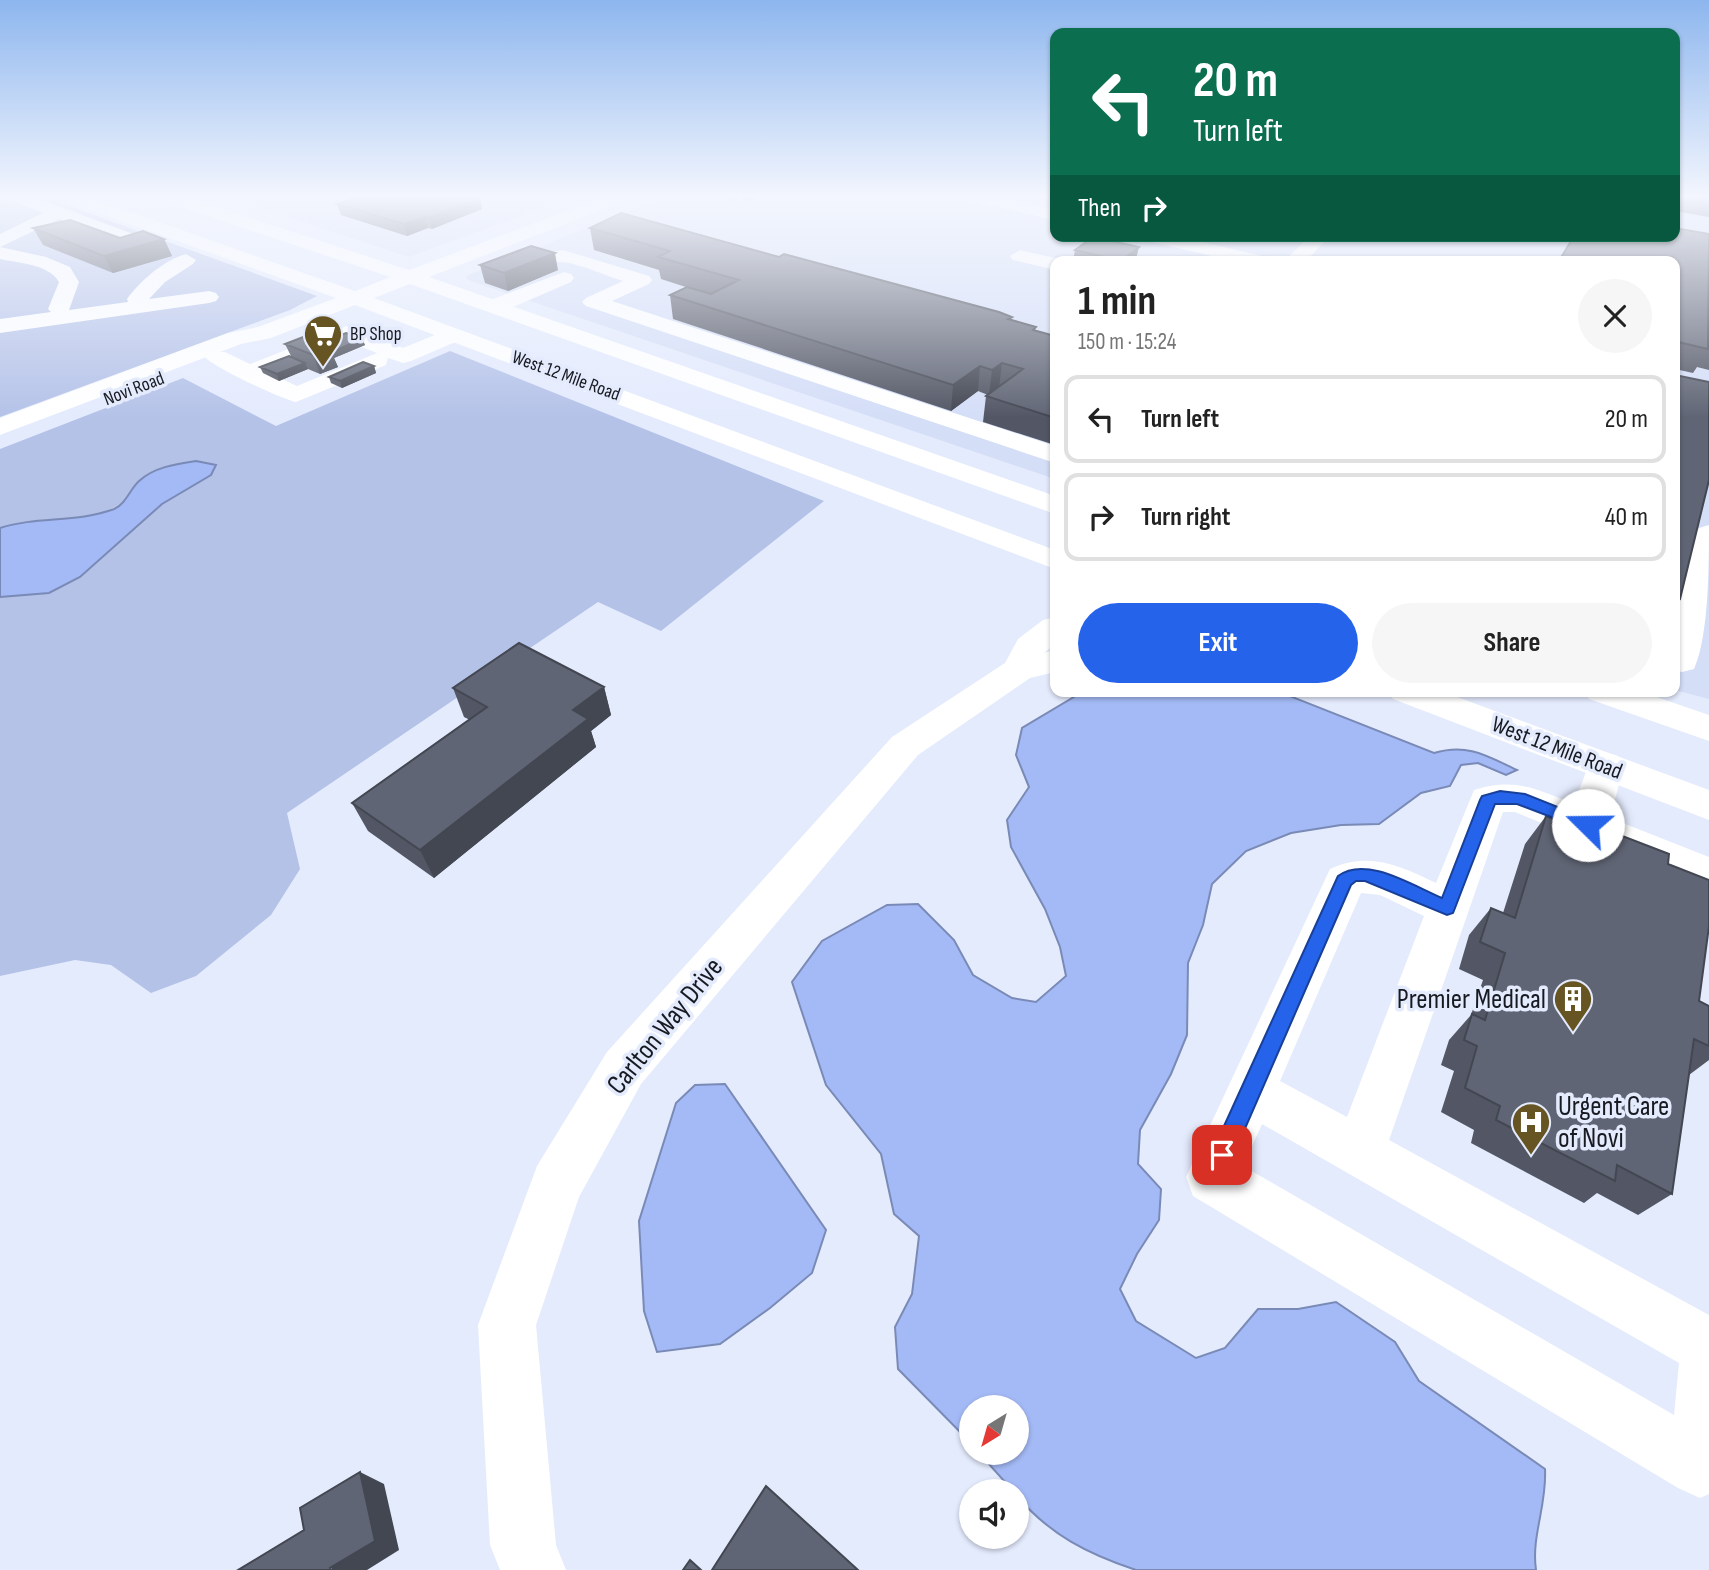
<!DOCTYPE html>
<html lang="en">
<head>
<meta charset="utf-8">
<style>
	body { margin:0; font-family:"Sofia Sans Condensed",sans-serif; background:#f6f6f6; color:#222; height:100vh; display:flex; flex-direction:column; font-size:26px; white-space:nowrap }
	* { box-sizing:border-box; margin:0 }
	p { font-size:23px; color:#767676 }
	.icon { flex:none; width:38px; height:38px; fill:none; stroke:currentColor; stroke-width:2; stroke-linecap:round; stroke-linejoin:round }
	.map { position:relative; flex:1; overflow:hidden }
	.drawer { position:absolute; left:1050px; top:256px; width:630px; height:441px; display:flex; flex-direction:column; background:#fff; border-radius:14px; box-shadow:0 2px 5px #0004 }
	.drawer>* { flex:none }
	.banner { position:absolute; left:1050px; top:28px; width:630px; height:214px; border-radius:14px; box-shadow:0 2px 5px #0004; background:#0b6e4f; color:#fff; overflow:hidden }
	.needle { width:46px; rotate:217deg }
	.controls { position:absolute; left:959px; top:1395px; display:grid; gap:14px }
	.controls a { display:grid; place-items:center; width:70px; height:70px; border-radius:50%; background:#fff; box-shadow:0 2px 5px #0004; font-size:35px }
	.pin { position:absolute; display:grid; place-items:center; width:60px; height:60px; color:#fff; margin:-30px; border-radius:14px; box-shadow:0 4px 10px #0006 }
	.me { position:absolute; width:77px; margin:-38px; rotate:292deg; stroke-linejoin:round; filter:drop-shadow(0 0 5px #0008) }
	.turn { display:flex; align-items:center; gap:24px; height:147px; padding:0 28px; font-size:32px }
	.turn .icon { width:91px; height:91px; stroke-width:2.5 }
	.turn b { display:block; font-size:49px; line-height:60px }
	.then { display:flex; align-items:center; height:66px; padding:0 28px; background:#0003; gap:14px; font-size:26px }
	.round { display:grid; place-items:center; flex:none; width:74px; height:74px; border-radius:37px; background:#f6f6f6 }
	.summary { display:flex; align-items:center; justify-content:space-between; height:119px; padding:0 28px }
	h1 { font-size:42px; font-weight:700; line-height:52px }
	.button { display:flex; gap:14px; margin-top:auto; padding:14px 28px }
	.button a { flex:1; height:80px; border-radius:42px; background:#2563eb; color:#fff; font-size:28px; font-weight:700; line-height:80px; text-align:center }
	.button a+a { background:#f6f6f6; color:#222 }
	ul { padding:0; list-style:none }
	li { display:flex; align-items:center; gap:21px; height:88px; margin:0 14px 10px; padding:0 14px; border:4px solid #e0e0e0; border-radius:14px }
	li div { flex:1 }
	li b { display:block; font-size:26px }
	li em { font-style:normal }
	.map>svg:first-child { display:block }
	.built { fill:#d4def7 }
	.green { fill:#b4c2e8 }
	.water { fill:#a4baf6; stroke:#7a8ab6; stroke-width:2 }
	.lines { fill:none; stroke-linecap:round; stroke-linejoin:round }
	.minor { fill:#fff; fill-rule:evenodd }
	.major { fill:#fff; fill-rule:evenodd }
	.wall { fill:#535765 }
	.shaded-wall { fill:#434752 }
	.building { fill:#606575; stroke:#434752; stroke-width:2 }
	.route { fill:#2563eb; stroke:#184099; stroke-width:2 }
	.labels { text-anchor:middle; dominant-baseline:central; stroke-width:7; stroke-linejoin:round; paint-order:stroke }
	.far-poi-label { font-size:19px; fill:#181a21; stroke:#e4ebfd; text-anchor:start }
	.far-street-label { font-size:19px; fill:#181a21; stroke:#e4ebfd }
	.street-label { font-size:23px; fill:#181a21; stroke:#e4ebfd }
	.near-poi-label { font-size:28px; fill:#181a21; stroke:#e4ebfd; text-anchor:end }
	.near-street-label { font-size:28px; fill:#181a21; stroke:#e4ebfd }
</style>
</head>
<body>
<div class="map">
<svg width="1709" height="1570" viewBox="0 0 1709 1570">
	<rect width="100%" height="100%" fill="#e4ebfd"/>
	<path class="built" d="M230 198H570L409 257Z
		M663 198H1055V236H1675V198H1709V699L1675 690V261H1055V479L468 280 466 276Z"/>
	<path class="green" d="M0 198H47L317 296 290 310 0 417Z
		M450 351 824 501 661 631 598 602 287 813 300 869 271 915 196 976 151 993 111 965 75 960 0 976V597L49 593 80 577 162 504 211 476 127 498C98 527 38 516 0 528V449L183 378 276 426Z"/>
	<path class="water" d="M196 461 216 465 211 475 162 504 80 577 49 593 0 597V528C37 516 77 523 114 509 126 504 130 489 139 481 154 467 176 464 196 461Z
		M1084 691H1283L1287 695 1434 753C1468 743 1487 756 1517 770L1506 775 1478 763 1461 765 1450 786 1421 793 1379 824 1341 825 1291 833 1246 851 1212 884 1203 925 1188 963 1187 1035 1171 1074 1140 1130 1138 1164 1161 1189 1159 1220 1137 1254 1120 1289 1136 1321 1196 1358 1225 1348 1258 1309H1298L1336 1302 1395 1342 1419 1381 1545 1469C1547 1506 1531 1536 1536 1570H1136C1088 1554 1050 1535 1017 1496V1491H1013L979 1453 1017 1452V1407H971V1443L898 1369 895 1327 912 1294 919 1236 894 1214 881 1154 826 1085 792 982 822 941 887 905 918 904 954 940 973 975 1012 998 1036 1002 1066 976 1060 947 1045 909 1011 847 1007 820 1029 787 1016 755 1022 728Z
		M725 1084 826 1230 812 1273 770 1308 720 1344 657 1352 644 1311 639 1221 676 1103 695 1085Z"/>
	<g class="lines">
		<path class="minor" d="M13 198H37L141 237 143 241 134 247 127 245 59 219 0 247V234L43 213 16 202Z
			M971 198H1002L1055 210V220L974 202Z
			M1142 236H1177L1266 257 1269 261H1233L1144 240Z
			M1310 236H1330L1306 261H1284Z
			M0 247 46 257 70 267 79 282 69 310 128 302 127 299C140 281 164 260 186 254L196 260 193 264 165 282 149 299 209 291 216 293 219 297 216 301 209 303 0 333V319L51 312 48 309 59 282C49 264 18 263 0 259Z
			M563 250 649 276 652 280 649 284 612 301 1055 446V463L586 306 582 302 586 298 623 281C607 276 576 262 559 262 542 263 515 276 500 272L497 268 512 259Z
			M1020 250 1059 259 1060 261H1055V268L1052 269 1013 260 1010 256Z
			M564 272 571 274 574 278 571 282 504 311H488L485 306 488 301Z
			M347 326 403 348 452 328 460 330 463 335 460 340 411 361 403 363 388 358 386 365 296 402C281 399 213 367 205 357L209 352H225L250 364ZM347 341 377 353 297 386 269 373Z
			M1709 525C1709 564 1709 636 1694 669L1682 672 1675 670V619L1694 534 1699 528Z
			M1055 617V644L1044 653 1055 650V672L1030 678 918 755 641 1084 579 1197 536 1325 556 1545 566 1570H500L490 1545 478 1325 537 1166 607 1052 892 737 1005 663 1018 639 1043 620Z
			M1605 752 1618 756 1624 766 1610 818 1709 857V891L1515 812H1503L1389 1140 1709 1315V1494L1700 1498 1678 1488 1193 1196 1186 1177 1330 869C1369 851 1400 866 1436 883L1474 790C1515 777 1536 789 1574 804L1592 756ZM1361 893 1380 895 1424 916 1347 1117 1280 1081ZM1262 1124 1679 1363 1674 1415 1243 1166Z"/>
		<path class="major" d="M66 198H91L355 291 390 277 166 202 163 198H189L409 270 601 198H625L622 202 429 277 1055 496V514L410 284 374 298 1055 550V569L355 305 271 338 241 344 0 435V418L228 333 258 327 336 298 69 202Z
			M1388 691H1441L1709 790V820L1393 699Z
			M1584 691H1639L1709 715V741L1589 699Z"/>
	</g>
	<path class="wall" d="M480 198 482 209 432 229 428 228 407 236 341 215 337 204Z
		M728 198H757L750 201 740 198 734 201Z
		M1675 198H1709V217L1675 211Z
		M33 228 120 238 164 239 172 256 113 273 43 245Z
		M590 228 779 257 1012 317 1011 320 1036 331 1055 336V445L983 422 986 396 988 395 978 391 951 411 673 319 670 295 692 289 661 279 659 270 594 250Z
		M1709 234V370L1697 367 1693 373 1675 369V261Z
		M1075 250 1136 259 1134 261H1073Z
		M480 265 558 270 508 291 485 283Z
		M362 339 365 345 334 358 338 367 320 374 308 369 279 381 263 373 260 367 291 356 285 344 319 343Z
		M374 366 376 373 342 388 331 383 329 377Z
		M1675 375 1680 599 1675 606Z
		M604 687 611 715 591 731 596 747 434 878 368 831 352 803 470 720 464 717 453 688Z
		M1546 816 1567 824 1573 817 1668 864 1699 1001 1709 1006V1060L1689 1075 1672 1194 1638 1215 1597 1193 1584 1203 1471 1143 1474 1130 1441 1112 1454 1071 1441 1065 1449 1040 1471 1015 1483 980 1459 969 1469 935 1491 908 1503 913 1525 844Z"/>
	<path class="shaded-wall" d="M480 198 482 209 432 229 429 218Z
		M425 217 428 228 407 236 404 224Z
		M164 239 172 256 113 273 104 256Z
		M1139 247 1136 259 1134 261H1121Z
		M555 253 558 270 508 291 504 273Z
		M362 339 365 345 334 358 338 367 320 374 313 355 331 348Z
		M305 363 308 369 279 381 277 374Z
		M1002 363 999 388 989 395 992 370Z
		M374 366 376 373 342 388 340 381Z
		M980 366 978 391 951 411 953 385Z
		M604 687 611 715 591 731 596 747 434 878 420 850 573 710Z
		M360 1472 384 1484 399 1550 367 1570H331Z"/>
	<path class="building" d="M356 198H480L429 218 425 217 404 224 337 204Z
		M621 213 779 257 784 254 999 312 1012 317 1008 319 1036 327 1033 330 1055 336V418L986 396 1023 369 1002 363 992 370 980 366 953 385 670 295 687 287 711 294 739 280 658 257 670 251 590 228Z
		M70 220 120 238 143 231 164 239 104 256 33 228Z
		M1675 228 1709 234 1708 349 1678 342 1675 350V261H1559L1574 236H1675Z
		M1093 237 1139 247 1121 261 1075 250Z
		M531 246 555 253 504 273 480 265Z
		M346 333 362 339 332 352 331 348 319 343Z
		M303 337 331 348 313 355 285 344Z
		M289 356 305 363 277 374 260 367Z
		M363 362 374 366 340 381 329 377Z
		M1675 375 1709 382V480L1680 599 1675 598Z
		M519 643 604 687 573 710 588 719 420 850 352 803 487 707 453 688Z
		M1546 816 1570 825 1573 817 1669 854 1668 864 1709 880V926L1699 1001 1709 1006V1046L1694 1039 1672 1194 1617 1165 1615 1181 1496 1120 1500 1106 1465 1088 1477 1046 1464 1040 1472 1014 1485 1020 1505 953 1480 942 1491 908 1515 918Z
		M360 1472 375 1541 330 1568 331 1570H238L304 1530 300 1508Z
		M766 1486 858 1570H712Z
		M690 1560 701 1570H683Z"/>
	<linearGradient id="sky" x2="0" y2="1"><stop stop-color="#8db6ee"/><stop offset="0.47" stop-color="#f3f6fe"/><stop offset="1" stop-color="#f3f6fe" stop-opacity="0"/></linearGradient>
	<rect width="1709" height="418" fill="url(#sky)"/>
	<path class="route" d="M1500 791 1525 794 1593 821 1596 825 1588 831 1517 804H1495L1455 908 1453 913 1447 915 1365 881H1356L1351 885 1230 1163 1222 1166 1214 1163 1211 1155 1214 1148 1338 876C1366 855 1413 886 1442 898L1480 800 1482 796Z"/>
	<defs>
		<g id="supermarket-pin" transform="scale(2.0125)"><path d="M0 17L-7.5 6A9.5 9.5 0 1 1 7.5 6Z" fill="#665422" stroke="#e4ebfd"/><path d="M-6-5.5h2.5l.6 2H6L4.5 2H-2.5L-4.4-4H-6ZM-1.5 3.2a1.3 1.3 0 1 0 .1 0ZM3 3.2a1.3 1.3 0 1 0 .1 0Z" fill="#fff"/></g>
		<g id="building-pin" transform="scale(2.0125)"><path d="M0 17L-7.5 6A9.5 9.5 0 1 1 7.5 6Z" fill="#665422" stroke="#e4ebfd"/><path d="M-4-6H4V6H1V3H-1V6H-4ZM-2.5-4.3h1.7v1.8h-1.7ZM.8-4.3h1.7v1.8H.8ZM-2.5-1h1.7V.8h-1.7ZM.8-1h1.7V.8H.8Z" fill="#fff"/></g>
		<g id="hospital-pin" transform="scale(2.0125)"><path d="M0 17L-7.5 6A9.5 9.5 0 1 1 7.5 6Z" fill="#665422" stroke="#e4ebfd"/><path d="M-5-5h3v3.5h4V-5h3V5h-3V1.5h-4V5h-3Z" fill="#fff"/></g>
	</defs>
	<g fill-rule="evenodd">
		<use href="#supermarket-pin" x="323" y="334"/>
		<use href="#building-pin" x="1573" y="999"/>
		<use href="#hospital-pin" x="1531" y="1122"/>
	</g>
	<g class="labels">
		<g class="far-poi-label">
			<text x="350" y="334">BP Shop</text>
		</g>
		<g class="far-street-label">
			<text transform="translate(566 376) rotate(20)">West 12 Mile Road</text>
			<text transform="translate(134 389) rotate(-21)">Novi Road</text>
		</g>
		<g class="street-label">
			<text transform="translate(1557 748) rotate(21)">West 12 Mile Road</text>
		</g>
		<g class="near-poi-label">
			<text x="1546" y="999">Premier Medical</text>
			<text x="1558" y="1106" text-anchor="start">Urgent Care<tspan x="1558" dy="32">of Novi</tspan></text>
		</g>
		<g class="near-street-label">
			<text transform="translate(665 1026) rotate(-51)">Carlton Way Drive</text>
		</g>
	</g>
</svg>
<div class="controls">
<a><svg class="needle" viewBox="-14 -14 28 28"><path d="M0-13l5 13h-10z" fill="#e53935"/><path d="M0 13l5-13h-10z" fill="#767676"/></svg></a>
<a><svg class="icon" aria-label="sound" viewBox="0 0 24 24"><path d="M4 9h4l5-4v14l-5-4H4zM17 9q2 3 0 6"/></svg></a>
</div>
<div class="pin" style="left:1222px;top:1155px;background:#d93025"><svg class="icon" aria-label="arrive" viewBox="0 0 24 24"><path d="M6 21V4h12l-3 4 3 4H6"/></svg></div>
<svg class="me" style="left:1588px;top:825px" viewBox="-20 -20 40 40"><circle r="19" fill="#fff"/><path d="M0-13L10 11 0 6-10 11z" fill="#2563eb"/></svg>
<div class="banner">
<div class="turn"><svg class="icon" aria-label="left" viewBox="0 0 24 24"><path d="M17 20v-9H6M10 6l-5 5 5 5"/></svg><div><b>20 m</b>Turn left</div></div>
<div class="then">Then<svg class="icon" aria-label="right" viewBox="0 0 24 24"><path d="M7 20v-9h11M14 6l5 5-5 5"/></svg></div>
</div>
<section class="drawer">
<div class="summary"><div><h1>1 min</h1><p>150 m · 15:24</p></div><a class="round"><svg class="icon" aria-label="close" viewBox="0 0 24 24"><path d="M6 6l12 12M18 6L6 18"/></svg></a></div>
<ul>
<li><svg class="icon" aria-label="left" viewBox="0 0 24 24"><path d="M17 20v-9H6M10 6l-5 5 5 5"/></svg><div><b>Turn left</b></div><em>20 m</em></li>
<li><svg class="icon" aria-label="right" viewBox="0 0 24 24"><path d="M7 20v-9h11M14 6l5 5-5 5"/></svg><div><b>Turn right</b></div><em>40 m</em></li>
</ul>
<div class="button"><a>Exit</a><a>Share</a></div>
</section>
</div>
</body>
</html>
